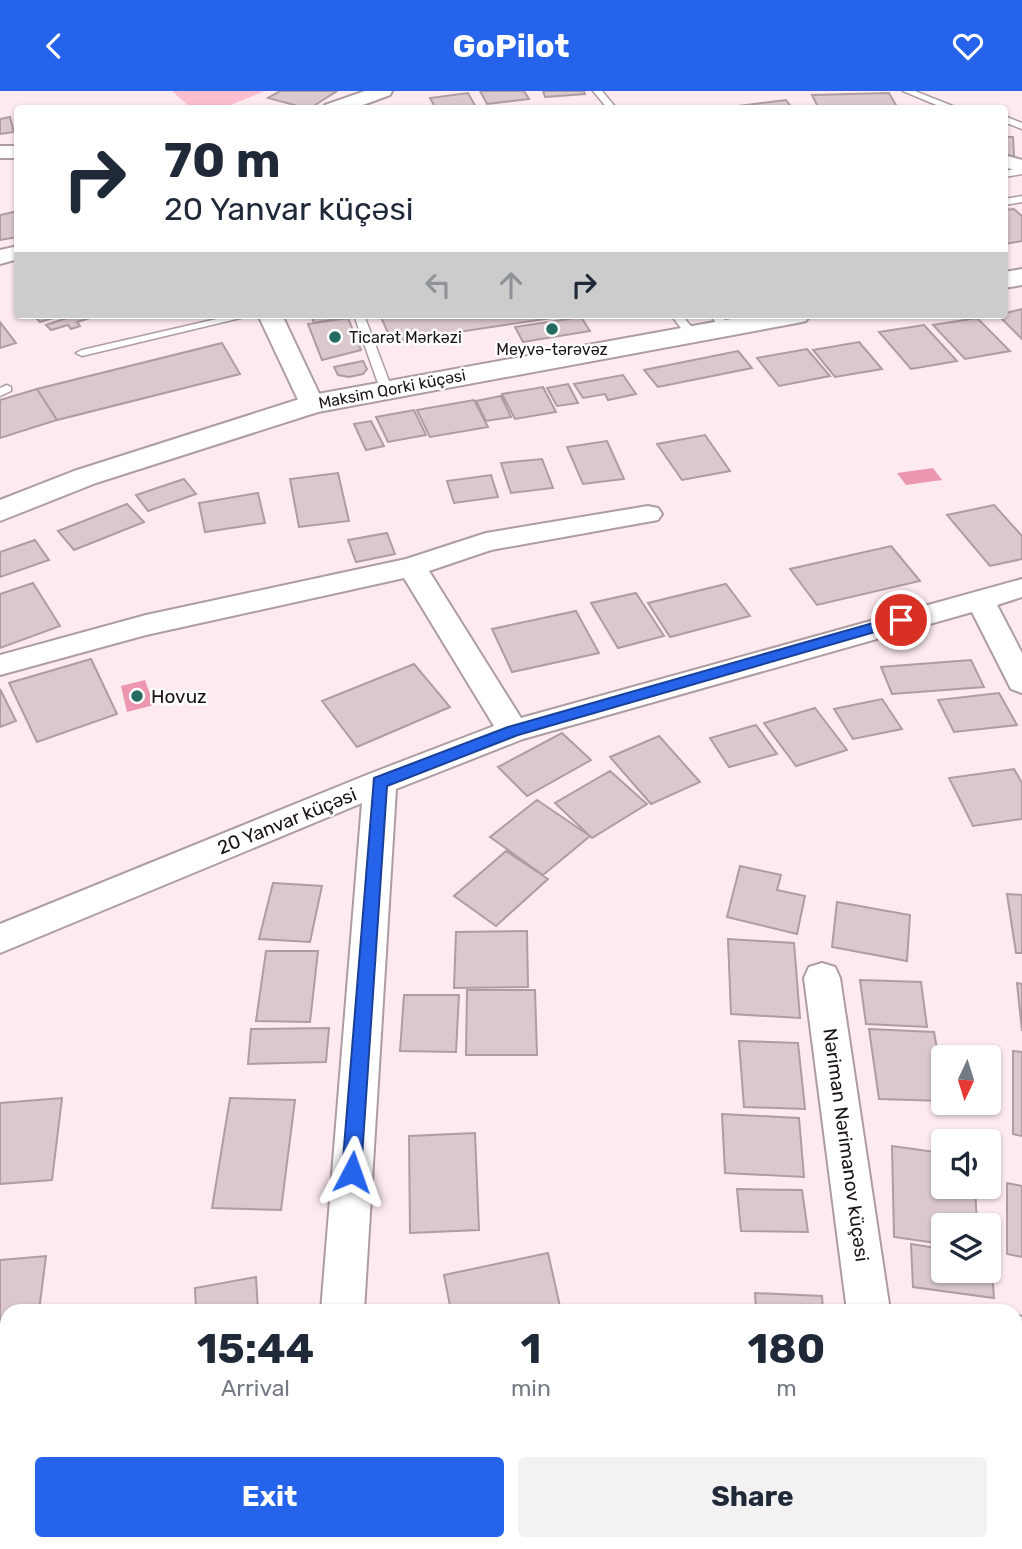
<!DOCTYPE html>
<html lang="en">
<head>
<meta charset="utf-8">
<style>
	body { margin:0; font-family:Rubik,sans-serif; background:#f2f2f3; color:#1f2937; height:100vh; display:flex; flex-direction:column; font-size:26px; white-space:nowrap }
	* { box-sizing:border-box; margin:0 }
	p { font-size:23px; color:#747a83 }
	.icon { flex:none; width:38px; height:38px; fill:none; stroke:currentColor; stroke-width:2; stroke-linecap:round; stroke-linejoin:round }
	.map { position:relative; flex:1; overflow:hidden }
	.drawer { position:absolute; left:0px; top:1213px; width:1022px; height:247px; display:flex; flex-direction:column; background:#fff; border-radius:21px 21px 0 0; box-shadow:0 2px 5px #0004 }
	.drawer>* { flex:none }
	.banner { position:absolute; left:14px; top:14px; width:994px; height:214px; border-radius:7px; box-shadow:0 2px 5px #0004; background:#fff; color:#1f2937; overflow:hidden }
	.needle { width:46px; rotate:184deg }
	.tools { position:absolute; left:931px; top:954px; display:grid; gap:14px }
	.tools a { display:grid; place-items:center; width:70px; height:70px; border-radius:7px; background:#fff; box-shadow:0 2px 5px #0004; font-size:35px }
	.pin { position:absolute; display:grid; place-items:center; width:60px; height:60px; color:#fff; margin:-30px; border:4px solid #fff; border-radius:50%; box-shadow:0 2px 7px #0007 }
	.me { position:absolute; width:77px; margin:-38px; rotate:4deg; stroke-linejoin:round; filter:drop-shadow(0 0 5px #0008) }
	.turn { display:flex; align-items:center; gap:24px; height:147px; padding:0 35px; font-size:32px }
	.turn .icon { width:91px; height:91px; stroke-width:2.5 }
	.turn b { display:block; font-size:49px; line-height:60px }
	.lanes { display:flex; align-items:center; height:66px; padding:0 35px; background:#0003; justify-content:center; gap:35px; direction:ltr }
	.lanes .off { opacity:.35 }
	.eta { display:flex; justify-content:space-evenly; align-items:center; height:119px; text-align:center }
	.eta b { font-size:42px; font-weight:700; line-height:49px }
	.button { display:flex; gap:14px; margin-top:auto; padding:14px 35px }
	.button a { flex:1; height:80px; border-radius:7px; background:#2563eb; color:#fff; font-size:28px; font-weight:700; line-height:80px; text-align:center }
	.button a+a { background:#f2f2f3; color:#1f2937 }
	header { display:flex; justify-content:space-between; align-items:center; height:91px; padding:0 35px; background:#2563eb; color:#fff; font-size:32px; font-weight:700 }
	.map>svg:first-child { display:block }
	.green { fill:#fcbecf }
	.water { fill:#ec96b0 }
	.building { fill:#dac8cd; stroke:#ae9ca1; stroke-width:2 }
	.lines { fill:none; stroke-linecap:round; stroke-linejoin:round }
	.service-casing { stroke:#ad9ca0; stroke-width:3 }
	.minor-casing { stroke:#ad9ca0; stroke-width:4 }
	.secondary-casing { stroke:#ad9ca0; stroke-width:4 }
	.service { fill:#fff; fill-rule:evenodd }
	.minor { fill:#fff; fill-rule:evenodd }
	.secondary { fill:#fff; fill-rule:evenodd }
	.route { fill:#2563eb; stroke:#184099; stroke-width:2 }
	.poi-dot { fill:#256b60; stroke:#fff; stroke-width:2.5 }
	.labels { text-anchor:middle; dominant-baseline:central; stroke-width:5; stroke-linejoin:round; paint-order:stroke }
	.far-poi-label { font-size:16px; fill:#1b1416; stroke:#fff; text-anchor:start }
	.far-street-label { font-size:16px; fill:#1b1416; stroke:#fff }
	.poi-label { font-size:19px; fill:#1b1416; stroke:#fff; text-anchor:start }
	.street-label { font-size:19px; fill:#1b1416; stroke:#fff }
</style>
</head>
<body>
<header><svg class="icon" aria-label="back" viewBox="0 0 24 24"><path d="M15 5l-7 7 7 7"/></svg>GoPilot<svg class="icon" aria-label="heart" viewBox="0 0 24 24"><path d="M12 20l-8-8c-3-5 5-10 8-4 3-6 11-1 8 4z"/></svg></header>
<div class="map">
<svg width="1022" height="1458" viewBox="0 0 1022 1458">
	<rect width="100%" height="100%" fill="#fdeaef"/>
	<path class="green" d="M172 0H265L223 17H191Z"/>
	<path class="water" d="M933 377 942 389 906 394 897 382Z
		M145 589 154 614 127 621 121 595Z"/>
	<path class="building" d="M280 0H337L309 18 268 7Z
		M480 0H524L529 8 487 13Z
		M543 0H584L585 3 545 6Z
		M468 2 477 18H436L430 7Z
		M889 2 897 16 819 18 812 4Z
		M786 9 793 18 730 16Z
		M10 26 14 41 0 43V28Z
		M1004 46H1013L1014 65 1004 64Z
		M1014 118 1022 125V150L1004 153V119Z
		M18 120V146L0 149V124Z
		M1022 218V248L998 224Z
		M33 224H62L40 231Z
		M76 224 93 226 77 231 80 235 71 238 68 234 51 239 46 234Z
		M311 224H340L341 227 314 232Z
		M380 224H572L392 251Z
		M581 226 590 240 523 251 515 236Z
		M348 227 361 259 322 269 308 233Z
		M977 227 1010 260 965 268 933 234Z
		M0 231 16 252 0 257Z
		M924 234 957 270 911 278 879 241Z
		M859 251 882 278 835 286 813 259Z
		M222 252 240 283 57 329 37 298Z
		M807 258 830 285 779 295 757 267Z
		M738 260 752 277 658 296 644 279Z
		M363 270 367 278 363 283 349 286 338 284 334 276Z
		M623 284 636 303 608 309 605 303 583 307 574 293Z
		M568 293 578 312 557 315 547 297Z
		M543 296 556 321 515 328 502 303Z
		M37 298 57 329 0 347V309Z
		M501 305 511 326 486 330 476 310Z
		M474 309 488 336 430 346 417 319Z
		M414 319 426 344 388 351 376 326Z
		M371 330 384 355 366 359 354 333Z
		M705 344 730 380 682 389 657 353Z
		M607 350 624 388 583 393 567 356Z
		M542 368 553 397 511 402 501 372Z
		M338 382 349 430 299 436 290 388Z
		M491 384 498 406 454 412 447 390Z
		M184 388 196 403 148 420 136 404Z
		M258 402 265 432 205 441 199 412Z
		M127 413 144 431 74 459 58 440Z
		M994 414 1022 445V468L990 475 947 424Z
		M387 442 395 463 356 471 348 449Z
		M35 449 49 469 0 486V461Z
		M891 455 920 490 817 514 790 478Z
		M33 492 60 535 0 557V503Z
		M726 493 750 525 670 546 648 512Z
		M636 502 664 545 618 557 591 512Z
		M576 520 599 562 512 581 492 538Z
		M91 568 117 623 37 651 9 592Z
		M971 569 984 596 892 603 881 576Z
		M414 573 450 616 357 656 322 610Z
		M0 598 16 630 0 636Z
		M999 602 1017 634 954 641 938 609Z
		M882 608 902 638 853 648 834 618Z
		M815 617 847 659 796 675 764 632Z
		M756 634 777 663 729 676 710 647Z
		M562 642 591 669 527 705 498 676Z
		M659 645 700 691 651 713 610 666Z
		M1014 678 1022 692V728L973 735 949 687Z
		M610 680 647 713 592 747 555 712Z
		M537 709 590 745 543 784 490 746Z
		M506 760 548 788 496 835 454 805Z
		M740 775 781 784 777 799 805 805 797 843 727 826Z
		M273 792 322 795 310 851 259 848Z
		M1007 803 1022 804V862H1016Z
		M837 811 910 824 907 870 832 856Z
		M527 840 528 896 454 897 456 841Z
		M728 848 794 852 800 927 731 923Z
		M266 860H318L310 931 256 930Z
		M860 889 921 891 927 936 866 933Z
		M1017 892 1022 893V940Z
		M467 899H535L537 964H466Z
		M404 904H459L456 961 400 960Z
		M329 937 326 971 248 973 251 938Z
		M869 938 934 941 943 992V1010L879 1008Z
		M739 950 798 952 805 1018 744 1016Z
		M1013 960 1022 961V1045L1013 1043Z
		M62 1007 52 1089 0 1093V1012Z
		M230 1007 295 1009 281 1119 212 1117Z
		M722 1023 799 1027 804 1086 725 1082Z
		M475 1042 479 1139 410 1142 409 1045Z
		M892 1055 943 1062V1096H975L977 1134H943V1153L894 1146Z
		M1007 1092 1022 1095V1166L1007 1163Z
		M737 1098 802 1099 808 1141 741 1140Z
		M911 1153 943 1158V1180H989V1164L991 1165 994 1207 913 1196Z
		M548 1162 561 1220H451L444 1184Z
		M46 1165 39 1220H7V1264H0V1169Z
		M256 1186 258 1220H196L195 1197Z
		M755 1202 822 1205 823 1220H756Z
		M0 1361 7 1362V1393L0 1417Z
		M481 1452H559V1458H481Z
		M759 1452H871V1458H759Z"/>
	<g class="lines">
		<g class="service-casing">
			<path id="service" d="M593 0H602L617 18H608Z
				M903 0H915L960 18H946Z
				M1004 25 1022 32V38L1004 31Z
				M1022 77V83L1004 86V80Z
				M1022 105V111L1004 114V108Z
				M234 224H253L82 265 76 262 82 259Z
				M354 224H364L392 298 390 300H382L380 298Z
				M671 224H682L697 243 695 245H687Z
				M710 224H721L731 236 721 238Z
				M7 294 11 296V300L0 305V297Z"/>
		</g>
		<g class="minor-casing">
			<path id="minor" d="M365 0H392L390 4 352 18H323L325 14Z
				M0 55H18V67H0Z
				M1004 64 1022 69V81L1004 76Z
				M18 155V168L0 173V159Z
				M258 224H282L324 313 321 318 312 320 303 318 300 313Z
				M648 415 658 417 662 423 658 429 491 459 429 480 521 627 1022 488V506L997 514 1022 562V602L1011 598 972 521 523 648 396 698 364 1220H321L362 712 0 862V833L369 683 494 635 404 487 146 544 0 584V564L146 524 406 468 486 442Z
				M822 872 835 876 840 887 890 1220H847L804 887 809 876Z
				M1015 1224 1022 1226V1270L1015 1268Z
				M337 1452H385L386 1458H338Z
				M877 1452H925V1458H877Z"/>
		</g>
		<g class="secondary-casing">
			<path id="secondary" d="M1022 178V194L1004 197V181Z
				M753 224H810L806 230 797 232 318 321 96 392 0 430V409L74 380 312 304Z"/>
		</g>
		<use href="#service" class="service"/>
		<use href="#minor" class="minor"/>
		<use href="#secondary" class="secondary"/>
	</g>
	<path class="route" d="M901 524 906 526V532L518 644 387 695 361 1081 359 1087 352 1089 345 1087 342 1081 374 687 508 636Z"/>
	<g class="poi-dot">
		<circle cx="552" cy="238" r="7"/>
		<circle cx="335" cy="246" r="7"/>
		<circle cx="137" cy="605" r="7"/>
	</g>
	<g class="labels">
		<g class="far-poi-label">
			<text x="349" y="246">Ticarət Mərkəzi</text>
			<text x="552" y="258" text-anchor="middle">Meyvə-tərəvəz</text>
		</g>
		<g class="far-street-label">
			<text transform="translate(392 298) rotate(-11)">Maksim Qorki küçəsi</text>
		</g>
		<g class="poi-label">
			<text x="151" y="605">Hovuz</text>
		</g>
		<g class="street-label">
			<text transform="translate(287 730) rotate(-22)">20 Yanvar küçəsi</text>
			<text transform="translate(846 1054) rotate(82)">Nəriman Nərimanov küçəsi</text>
		</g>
	</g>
</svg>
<div class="tools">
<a><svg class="needle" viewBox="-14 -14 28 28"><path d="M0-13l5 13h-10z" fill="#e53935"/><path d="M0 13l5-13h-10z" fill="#747a83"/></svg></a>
<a><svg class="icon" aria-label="sound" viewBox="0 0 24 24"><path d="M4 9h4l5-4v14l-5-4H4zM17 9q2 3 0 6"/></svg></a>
<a><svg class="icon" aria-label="layers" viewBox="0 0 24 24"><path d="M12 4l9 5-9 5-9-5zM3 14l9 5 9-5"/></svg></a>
</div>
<div class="pin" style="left:901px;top:529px;background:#d93025"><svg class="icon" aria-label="arrive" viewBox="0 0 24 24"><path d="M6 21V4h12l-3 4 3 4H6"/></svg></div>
<svg class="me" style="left:352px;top:1081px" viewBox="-20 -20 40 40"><path d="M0-17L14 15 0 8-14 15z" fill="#2563eb" stroke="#fff" stroke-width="4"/></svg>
<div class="banner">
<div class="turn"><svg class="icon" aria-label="right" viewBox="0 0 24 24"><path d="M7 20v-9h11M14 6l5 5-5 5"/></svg><div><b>70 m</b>20 Yanvar küçəsi</div></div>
<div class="lanes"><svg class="icon off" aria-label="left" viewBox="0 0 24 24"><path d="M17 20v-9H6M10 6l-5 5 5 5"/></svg><svg class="icon off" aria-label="ahead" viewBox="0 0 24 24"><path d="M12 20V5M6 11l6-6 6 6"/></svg><svg class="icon" aria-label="right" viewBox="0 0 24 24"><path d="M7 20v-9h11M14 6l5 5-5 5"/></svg></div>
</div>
<section class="drawer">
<div class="eta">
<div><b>15:44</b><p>Arrival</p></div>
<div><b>1</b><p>min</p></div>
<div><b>180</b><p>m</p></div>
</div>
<div class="button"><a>Exit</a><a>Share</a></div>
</section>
</div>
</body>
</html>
